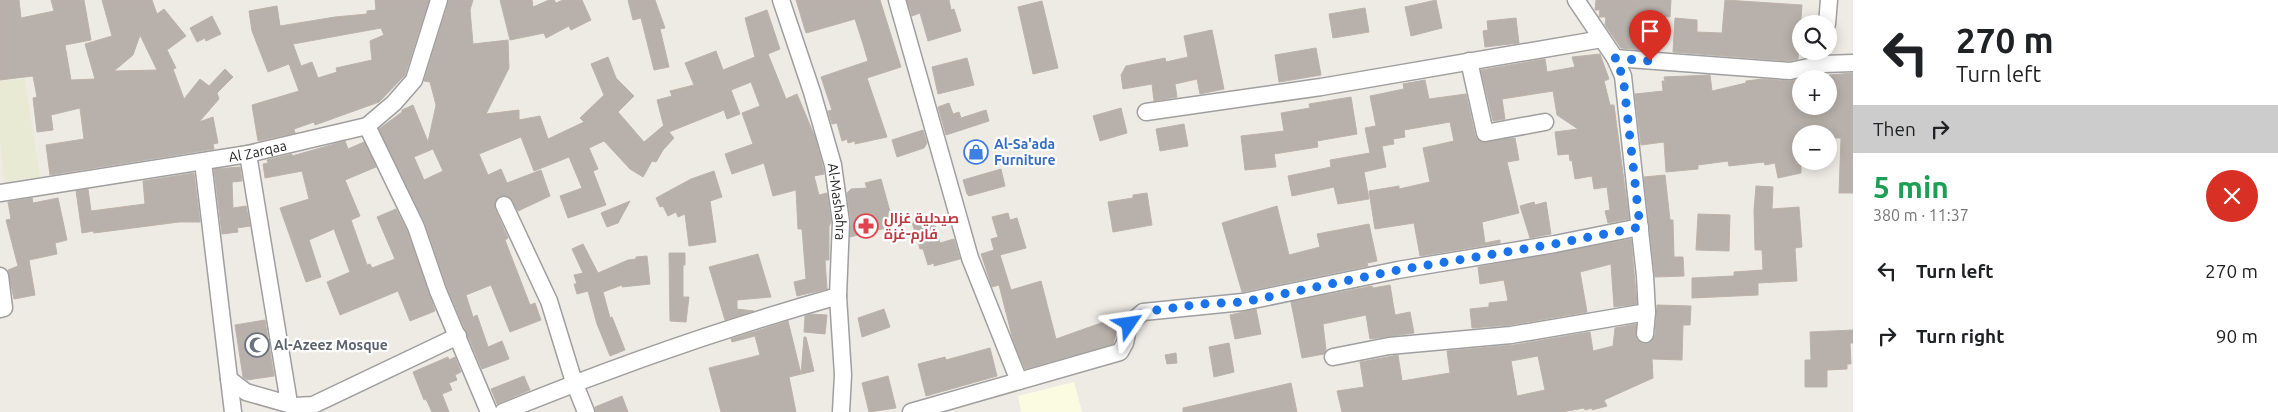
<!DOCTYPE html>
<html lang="en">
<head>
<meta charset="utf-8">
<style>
	body { margin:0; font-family:Ubuntu,Cairo,sans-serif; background:#f6f6f6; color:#202124; height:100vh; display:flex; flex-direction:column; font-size:19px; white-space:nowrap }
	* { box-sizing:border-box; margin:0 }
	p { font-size:16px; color:#757577 }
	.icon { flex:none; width:28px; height:28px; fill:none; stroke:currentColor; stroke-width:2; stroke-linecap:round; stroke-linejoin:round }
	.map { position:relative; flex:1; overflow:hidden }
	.details { display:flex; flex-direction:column; background:#fff; width:425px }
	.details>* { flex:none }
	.guide { background:#fff; color:#202124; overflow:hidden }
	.tools { position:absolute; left:1792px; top:15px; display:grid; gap:10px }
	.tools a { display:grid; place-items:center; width:45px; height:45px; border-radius:50%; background:#fff; box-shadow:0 2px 12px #0003; font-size:25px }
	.pin { position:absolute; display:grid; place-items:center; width:42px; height:42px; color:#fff; margin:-51px -21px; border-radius:50% 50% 50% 0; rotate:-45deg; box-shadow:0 0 5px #0007 }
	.pin .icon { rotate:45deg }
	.me { position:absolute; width:55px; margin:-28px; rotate:58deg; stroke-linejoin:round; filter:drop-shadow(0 0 4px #0008) }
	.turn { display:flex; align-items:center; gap:18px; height:105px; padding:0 20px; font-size:22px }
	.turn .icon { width:65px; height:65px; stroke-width:2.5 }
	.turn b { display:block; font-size:35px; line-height:42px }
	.then { display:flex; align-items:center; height:48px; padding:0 20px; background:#0003; gap:10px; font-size:19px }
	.round { display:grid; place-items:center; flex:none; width:52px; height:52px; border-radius:26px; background:#f6f6f6 }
	.headline { display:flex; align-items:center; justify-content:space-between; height:85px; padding:0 20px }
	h1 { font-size:30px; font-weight:600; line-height:38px; color:#1e9e55 }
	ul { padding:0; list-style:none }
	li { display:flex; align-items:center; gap:15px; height:65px; padding:0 20px }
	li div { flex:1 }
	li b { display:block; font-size:19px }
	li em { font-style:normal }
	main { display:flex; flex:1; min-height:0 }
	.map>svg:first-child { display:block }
	.education { fill:#fafbe1 }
	.farmland { fill:#e8ead3 }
	.building { fill:#b7b0ab; stroke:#bdb3a9; fill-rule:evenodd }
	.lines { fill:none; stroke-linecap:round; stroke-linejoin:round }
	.minor-casing { stroke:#9f9f9f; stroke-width:19 }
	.minor { stroke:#fff; stroke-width:16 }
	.route { stroke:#1a73e8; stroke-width:9; stroke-dasharray:0 16.2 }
	.labels { text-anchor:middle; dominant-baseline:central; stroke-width:4.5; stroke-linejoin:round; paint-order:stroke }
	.shop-label { font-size:14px; font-weight:bold; fill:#366cbe; stroke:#fff; text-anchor:start }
	.street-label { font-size:14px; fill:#1e1e1e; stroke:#fff }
	.health-label { font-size:14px; font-weight:bold; fill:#be3a42; stroke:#fff; text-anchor:start }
	.worship-label { font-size:14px; font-weight:bold; fill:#5b616d; stroke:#fff; text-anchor:start }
</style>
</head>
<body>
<main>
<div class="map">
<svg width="1853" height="412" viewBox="0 0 1853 412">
	<rect width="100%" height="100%" fill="#eeebe5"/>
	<path class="education" d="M1074 382 1082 412H1021L1018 396Z"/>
	<path class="farmland" d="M25 79 40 177 4 182 0 142V81Z"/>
	<path class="building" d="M0 0H19L21 18 54 11 51 0H84L91 40 65 45 71 80 95 79 85 44 112 36 102 0H152L157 14 164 9 186 36 167 50 176 68 173 69 184 99 200 79 209 86 225 69 233 77 217 93 219 99 199 122 213 117 218 143 213 144 214 149 50 175 46 145 84 139 80 108 51 115 53 130 37 132 33 98 37 97 33 76 0 80ZM140 35 157 70 114 71 133 55Z
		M375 0H429L405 75 379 102 315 125 314 122 294 129 295 133 258 141 252 105 299 91 289 64 268 72 252 31 249 11 277 6 280 26 335 17 367 14V11L376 10ZM381 28 384 35 370 41 372 60 336 68 337 72 318 78 312 62 301 66 293 44Z
		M449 0H473L470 10 473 44 508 40 509 68 486 114 519 110V120L540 116 548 139 584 122 580 118 604 95 591 64 608 57 616 78 634 96 618 112 644 142 663 126 664 127 657 100 672 96 670 91 694 85 685 63 716 51 723 70 755 57 745 18 767 10 780 49 768 54 786 99 797 94 815 137 823 167 824 174 814 176 819 195 827 193 831 222 829 226V260H825L827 289 797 296 794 282 806 279 802 229H798L796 190 773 196 764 163 732 174 725 154 753 144 742 113 760 106 751 82 731 90 740 114 727 119 724 110 669 132 674 138 663 150 656 162 652 161 643 177 630 169 604 141 589 148 598 169 593 171 606 205 568 218 560 196 582 188 569 157 534 171 521 137 479 154 488 175 501 169 507 183 541 170 550 196 518 211 509 197 500 196 496 200 495 209 508 238 505 240 530 305 535 303 541 320 510 332 491 285 466 295 473 317 477 315 488 347 502 341 509 359 482 369 447 287 425 223 379 129 402 112V110L413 105 428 142 436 105 430 82 424 81ZM433 149 443 171 424 180 414 157Z
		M500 0H532L533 7 549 0H554L556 3 563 0H582L591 20 571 30 569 26 546 38 544 33 510 40Z
		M628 0H655L665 28 660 29 669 67 654 70 641 18 633 20Z
		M796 0H880L901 67 867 78 887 137 855 144V141L848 143 847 139 842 141 837 123 832 124 828 111 832 110 821 77 868 61 863 44 855 19 806 33Z
		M907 0H949L951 10 954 9 961 31 928 41 920 13 912 16Z
		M1436 0 1442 28 1411 36 1405 7Z
		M1596 0H1671L1670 17 1648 15 1644 50 1621 48 1605 25 1606 17H1599L1600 10H1595Z
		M1725 0 1802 5 1798 59 1789 61 1673 52 1675 18 1697 20V32L1722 33Z
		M1042 1 1058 68 1033 74 1018 7Z
		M1365 8 1369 32 1333 38 1329 14Z
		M212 16 221 34 206 41 205 38 197 42 190 28Z
		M1516 18 1519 43 1485 47 1483 31 1488 30 1487 21Z
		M1212 30 1224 89 1200 94 1197 79 1175 84 1177 97 1154 101 1152 84 1123 89 1121 75 1126 66 1165 58 1166 62 1188 57 1184 36Z
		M1316 48 1321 75 1279 82 1275 55Z
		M1600 54 1609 79 1604 81 1610 105H1614L1629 219 1608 223 1605 211 1610 210 1607 187 1594 189 1592 176 1575 179 1572 160 1570 161 1569 154 1558 155 1555 132 1578 129 1557 115 1553 91 1502 99 1505 119 1493 121 1481 70 1545 59 1547 72 1575 67 1572 57Z
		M967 58 974 85 938 94 932 67Z
		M1853 73V193H1839L1841 138H1829V134H1801V173L1778 178 1775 163 1765 165 1764 162 1729 166 1728 161 1698 165V169L1666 172 1664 142 1641 145 1635 94 1663 91 1662 81H1665L1664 77 1710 75 1712 91 1746 83V81L1762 79 1790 81 1801 79V106H1829V75Z
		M1425 80 1429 99 1466 94 1475 135 1481 142 1515 138 1519 160 1507 162 1519 213 1482 222 1485 243 1500 240V243L1420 256 1414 223 1375 229 1369 191 1399 186V189L1430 182 1423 148 1454 141 1450 122 1404 130 1405 137 1393 139 1394 144 1382 146 1386 167 1364 172 1369 199 1338 204 1334 187 1292 196 1288 176 1331 167 1330 160 1370 153 1365 128 1376 126 1370 96 1404 89 1403 84Z
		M1351 97 1357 134 1317 141 1318 147 1274 154 1276 167 1245 170 1241 136 1284 131 1281 113 1310 108 1309 104Z
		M949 103 953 114 959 112 961 118 986 110 989 121 946 135 938 107Z
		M1121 108 1127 133 1100 141 1093 116Z
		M1184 124 1188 146 1160 151 1156 129Z
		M923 130 927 143 924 148 897 157 892 140Z
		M345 141 348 149 364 142 376 167 345 180 360 216 351 220 367 265 370 264 372 268 395 259 377 217 396 209 407 231 435 311 410 321 398 291 340 315 327 282 350 272 334 229 309 240 321 277 306 282 280 208 309 199 302 171 265 178 263 164 268 163 267 160 292 154V156Z
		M240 167 242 181 232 182 233 208 246 206 250 226 237 228 238 232 222 234 214 169Z
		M1001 169 1005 186 969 196 967 194 963 180Z
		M714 171 722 197 710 201 716 242 689 246 685 214 678 217 676 212 668 216 663 206 660 207 656 198 691 179Z
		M194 173 200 222H179L94 233 93 231 82 233 76 191 88 189 91 211 145 204 143 181Z
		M1665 175 1670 220H1673L1674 257H1683L1684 276 1655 277 1644 177Z
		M881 179 894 226 850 237 851 221 847 193 851 189 867 188 865 183Z
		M1756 186 1773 187 1772 209 1799 207 1802 247 1795 248 1797 281 1758 283V295L1692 298V278L1734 276V272L1763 270 1762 250H1755L1754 210Z
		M1147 193 1152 225 1113 232 1108 202 1133 198V195Z
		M32 198 33 203 58 198 67 240 55 243 57 254 29 260 35 295 14 299 8 270 18 266 6 220 11 219 8 202Z
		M630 201 618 223 607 227 601 213Z
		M1534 202 1535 205 1546 202 1551 234 1530 238 1520 206Z
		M1277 206 1289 255 1320 247 1317 234 1369 224 1377 261 1367 263 1368 266 1242 292 1222 223Z
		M1008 213 1010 220 1017 218 1026 248 1000 255 1011 290 1041 281 1056 339 1115 318 1118 327 1113 344 1025 369 1013 340 999 285 992 287 981 254 994 250 991 239 998 237 992 217Z
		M1698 214 1730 215 1729 251 1696 250Z
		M932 216 940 243 954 239 960 259 934 266V263L928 265 923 249H920L912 222Z
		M1631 239 1637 304 1614 307 1611 264 1580 272 1587 312 1510 325 1472 328 1470 309 1489 307V303L1508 301 1504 280 1480 284 1478 267Z
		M583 244 598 273 628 260 636 259V257L647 256 650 284 622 287V285L603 292 610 318 612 317 625 350 610 356 597 324 588 291 577 294 574 284H577L574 275 583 273 572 249Z
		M669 253H685V265H683V297H689L686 322 670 321Z
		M758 254 771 297 737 300V309L754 311 725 320 709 267Z
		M1390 285 1395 315 1410 312 1414 333 1370 339 1366 315 1323 324 1326 350 1324 354 1302 358 1291 302 1372 286 1373 288Z
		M1657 305 1691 306 1690 325H1683L1682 360 1652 359 1653 378 1604 400 1607 406 1592 410V408L1585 410 1584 408 1562 412H1342L1337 391 1364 387 1360 362 1398 355 1402 381 1450 373 1447 351 1513 345 1590 332 1593 351 1613 346 1615 328 1636 324V339L1644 344 1649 343 1655 335ZM1538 356 1545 390 1517 396 1511 361Z
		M884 309 890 327 862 337 858 318Z
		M1256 309 1261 334 1235 339 1230 315Z
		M810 314 827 315 825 334 804 332 805 316Z
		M265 320 274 376 247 380 243 377 235 325Z
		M788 321 801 374 804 337H806L814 371 789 377 796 412H721L709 368 760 355 755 336 732 342 731 339Z
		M1853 330V343H1850L1851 364H1847V369L1827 370V387H1805V360H1811L1810 332Z
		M1229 343 1234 372 1214 377 1209 347Z
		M990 348 997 376 926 396 918 364 945 357 946 360Z
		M1176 353 1177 363 1167 364 1165 355Z
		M448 357 449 360 455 357 461 372 455 375 457 380 449 383 452 390 442 394 449 412H432L426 399 424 400 413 372Z
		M524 376 530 390 497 404 491 389Z
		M888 376 896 408 869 412 862 383Z
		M1291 383 1297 412H1183V408Z
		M622 396 628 412H596L595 407Z"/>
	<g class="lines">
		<g class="minor-casing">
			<g id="minor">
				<path id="s1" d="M781 0 812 92 833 165 841 222 838 296 843 375 841 412"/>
				<path d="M897 0 970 258 1019 381"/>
				<path d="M1827 24 1829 0"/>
				<path d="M1615 58 1790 71 1823 64 1853 63"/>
				<path d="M1469 61 1485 133 1545 122"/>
				<path d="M1146 112 1321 87 1602 39"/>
				<path d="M367 126 416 227 438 291 489 412"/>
				<path d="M248 154 289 403"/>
				<path d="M203 162 233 412"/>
				<path id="s2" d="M0 193 248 154 367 126 394 103 414 80 439 0"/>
				<path d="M504 205 549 301 574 382 586 412"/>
				<path d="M0 276 4 308 0 309"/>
				<path d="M1645 334 1647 312"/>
				<path d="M1333 357 1389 346 1511 335 1647 312 1645 276 1623 76 1615 58 1576 0"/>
				<path d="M229 379 246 392 295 406 313 405 458 336"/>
				<path d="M503 412C613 367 724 328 838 296"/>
				<path d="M911 412 1120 352 1125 343 1129 324 1143 312 1243 302 1398 270 1555 244 1640 227"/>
			</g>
		</g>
		<use href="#minor" class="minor"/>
	</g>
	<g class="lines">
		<path class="route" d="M1129 324 1143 312 1201 304 1244 302 1398 270 1554 244 1640 227 1623 76 1614 58 1650 61"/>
	</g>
	<defs>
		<g id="shop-ring" transform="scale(1.25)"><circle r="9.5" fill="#fff" stroke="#3f7fe0" stroke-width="1.5"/><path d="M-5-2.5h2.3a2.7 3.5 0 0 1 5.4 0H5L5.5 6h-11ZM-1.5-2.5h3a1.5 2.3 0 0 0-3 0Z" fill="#3f7fe0"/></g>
		<g id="pharmacy-ring" transform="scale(1.25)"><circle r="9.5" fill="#fff" stroke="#e0444e" stroke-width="1.5"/><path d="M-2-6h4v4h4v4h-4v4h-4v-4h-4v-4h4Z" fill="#e0444e"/></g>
		<g id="mosque-ring" transform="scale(1.25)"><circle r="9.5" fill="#fff" stroke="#6b7280" stroke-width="1.5"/><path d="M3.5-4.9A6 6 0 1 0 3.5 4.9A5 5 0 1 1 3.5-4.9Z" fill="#6b7280"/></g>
	</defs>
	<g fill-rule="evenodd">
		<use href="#shop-ring" x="976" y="152"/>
		<use href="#pharmacy-ring" x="866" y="226"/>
		<use href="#mosque-ring" x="257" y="345"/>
	</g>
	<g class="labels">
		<g class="shop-label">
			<text x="994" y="144">Al-Sa'ada<tspan x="994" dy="16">Furniture</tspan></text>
		</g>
		<g class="street-label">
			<text stroke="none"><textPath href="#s2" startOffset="261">Al Zarqaa</textPath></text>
			<text stroke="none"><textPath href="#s1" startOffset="210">Al-Mashahra</textPath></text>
		</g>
		<g class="health-label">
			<text x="884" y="218">صيدلية غزال<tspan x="884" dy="16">فارم-غزة</tspan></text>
		</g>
		<g class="worship-label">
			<text x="274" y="345">Al-Azeez Mosque</text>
		</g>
	</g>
</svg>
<div class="tools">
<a><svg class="icon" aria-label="search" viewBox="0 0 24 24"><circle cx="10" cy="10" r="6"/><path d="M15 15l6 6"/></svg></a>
<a>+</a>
<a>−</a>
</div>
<div class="pin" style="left:1650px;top:61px;background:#d93025"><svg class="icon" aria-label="arrive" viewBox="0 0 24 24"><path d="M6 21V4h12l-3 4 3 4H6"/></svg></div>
<svg class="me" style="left:1129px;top:324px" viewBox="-20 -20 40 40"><path d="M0-17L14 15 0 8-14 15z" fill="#1a73e8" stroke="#fff" stroke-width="4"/></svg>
</div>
<section class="details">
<div class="guide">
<div class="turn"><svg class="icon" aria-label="left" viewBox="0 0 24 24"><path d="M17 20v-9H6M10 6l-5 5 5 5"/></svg><div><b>270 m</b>Turn left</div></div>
<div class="then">Then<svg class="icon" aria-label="right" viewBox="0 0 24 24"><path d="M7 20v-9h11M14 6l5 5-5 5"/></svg></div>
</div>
<div class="headline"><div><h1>5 min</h1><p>380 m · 11:37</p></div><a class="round" style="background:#d93025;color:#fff"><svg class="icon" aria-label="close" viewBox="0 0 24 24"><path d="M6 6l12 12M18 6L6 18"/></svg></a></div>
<ul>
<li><svg class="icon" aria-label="left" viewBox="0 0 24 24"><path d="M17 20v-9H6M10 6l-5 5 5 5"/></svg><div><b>Turn left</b></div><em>270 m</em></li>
<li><svg class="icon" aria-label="right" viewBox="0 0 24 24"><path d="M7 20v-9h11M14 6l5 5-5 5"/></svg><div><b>Turn right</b></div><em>90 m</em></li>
</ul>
</section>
</main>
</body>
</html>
